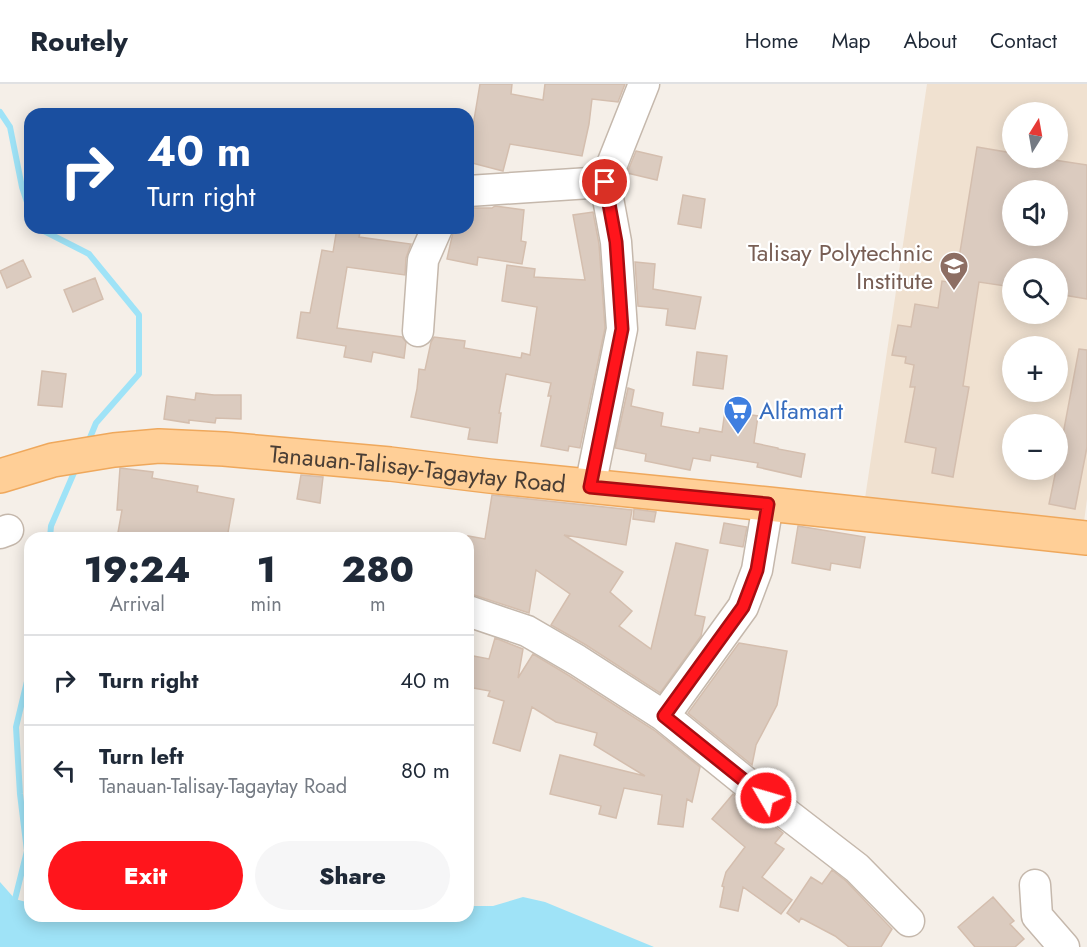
<!DOCTYPE html>
<html lang="en">
<head>
<meta charset="utf-8">
<style>
	body { margin:0; font-family:Jost,sans-serif; background:#f6f6f7; color:#1f2937; height:100vh; display:flex; flex-direction:column; font-size:22px; white-space:nowrap }
	* { box-sizing:border-box; margin:0 }
	p { font-size:20px; color:#747a83 }
	.icon { flex:none; width:33px; height:33px; fill:none; stroke:currentColor; stroke-width:2; stroke-linecap:round; stroke-linejoin:round }
	.map { position:relative; flex:1; overflow:hidden }
	.drawer { position:absolute; left:24px; top:448px; width:450px; height:390px; display:flex; flex-direction:column; background:#fff; border-radius:18px; box-shadow:0 3px 15px #0003 }
	.drawer>* { flex:none }
	.guide { position:absolute; left:24px; top:24px; width:450px; height:126px; border-radius:18px; box-shadow:0 3px 15px #0003; background:#1a4fa0; color:#fff; overflow:hidden }
	.needle { width:39px; rotate:11deg }
	.controls { position:absolute; left:1002px; top:18px; display:grid; gap:12px }
	.controls a { display:grid; place-items:center; width:66px; height:66px; border-radius:50%; background:#fff; box-shadow:0 3px 15px #0003; font-size:30px }
	.pin { position:absolute; display:grid; place-items:center; width:51px; height:51px; color:#fff; margin:-26px; border:3px solid #fff; border-radius:50%; box-shadow:0 2px 6px #0007 }
	.me { position:absolute; width:66px; margin:-33px; rotate:308deg; stroke-linejoin:round; filter:drop-shadow(0 0 4px #0008) }
	.turn { display:flex; align-items:center; gap:21px; height:126px; padding:0 24px; font-size:27px }
	.turn .icon { width:78px; height:78px; stroke-width:2.5 }
	.turn b { display:block; font-size:42px; line-height:51px }
	.eta { display:flex; justify-content:space-evenly; align-items:center; height:102px; text-align:center }
	.eta b { font-size:36px; font-weight:800; line-height:42px }
	.cta { display:flex; gap:12px; margin-top:auto; padding:12px 24px }
	.cta a { flex:1; height:69px; border-radius:36px; background:#ff151c; color:#fff; font-size:24px; font-weight:800; line-height:69px; text-align:center }
	.cta a+a { background:#f6f6f7; color:#1f2937 }
	ul { padding:0; list-style:none }
	li { display:flex; align-items:center; gap:18px; height:90px; padding:0 24px; border-top:2px solid #e0e1e3 }
	li div { flex:1 }
	li b { display:block; font-size:22px }
	li em { font-style:normal }
	header { display:flex; align-items:center; gap:36px; box-sizing:border-box; height:84px; padding:0 30px; background:#fff; border-bottom:2px solid #e0e1e3 }
	header strong { font-size:28px }
	nav { display:flex; gap:33px; margin-inline-start:auto; font-size:21px }
	.map>svg:first-child { display:block }
	.education { fill:#f0e1d0; fill-rule:evenodd }
	.water { fill:#9fe3f7 }
	.lines { fill:none; stroke-linecap:round; stroke-linejoin:round }
	.stream { stroke:#9fe3f7; stroke-width:6 }
	.building { fill:#dbcbbf; stroke:#d4beae; stroke-width:1.5; fill-rule:evenodd }
	.minor-casing { stroke:#c5b8ac; stroke-width:33 }
	.major-casing { stroke:#efa85c; stroke-width:36 }
	.minor { stroke:#fff; stroke-width:30 }
	.major { stroke:#ffcf97; stroke-width:33 }
	.route-casing { stroke:#a60e12; stroke-width:15 }
	.route { stroke:#ff151c; stroke-width:10 }
	.labels { text-anchor:middle; dominant-baseline:central; stroke-width:4.5; stroke-linejoin:round; paint-order:stroke }
	.education-label { font-size:24px; fill:#785e54; stroke:#fff; text-anchor:end }
	.shop-label { font-size:24px; fill:#366cbe; stroke:#fff; text-anchor:start }
	.street-label { font-size:24px; fill:#4a3e35; stroke:#fff }
</style>
</head>
<body>
<header>
<strong>Routely</strong>
<nav><a>Home</a><a>Map</a><a>About</a><a>Contact</a></nav>
</header>
<div class="map">
<svg width="1087" height="863" viewBox="0 0 1087 863">
	<rect width="100%" height="100%" fill="#f5efe8"/>
	<path class="education" d="M927 0H1087V415L1083 446 864 421ZM1012 28H1058V74H1012ZM1012 106H1058V152H1012ZM1012 184H1058V230H1012ZM1012 262H1058V308H1012ZM1012 340H1058V386H1012Z"/>
	<path class="water" d="M0 798 15 815 30 819V832H468V822H493L523 813 545 818 654 863H0Z"/>
	<g class="lines">
		<path class="stream" d="M0 28 10 43 22 103 30 127
			M38 144 89 170 139 231V290L96 339 87 361
			M50 454 51 442 76 384
			M15 815 27 767 20 710 16 643 30 585"/>
	</g>
	<path class="building" d="M480 0H512L511 10 543 16 545 0H625L618 18 592 15 589 40 582 72 510 60 503 87 468 78V61L473 42Z
		M977 63 1012 69V74H1041L1087 81V215L1058 210V184H1012V203L979 198 963 302 969 303 953 393 932 389 936 364 905 358 915 303H910L914 281 905 279 906 273 892 271 898 241 911 243 915 220 938 224 942 197 955 199ZM1012 106H1058V152H1012Z
		M636 67 662 73 657 96 627 89Z
		M683 111 705 115 701 144 678 140Z
		M495 122 524 126 521 157 526 158 522 180 478 173 477 181 447 175 454 144H468V124H492Z
		M593 128 599 160 605 244 580 364 569 362 568 367 541 362 551 312H548L551 299 506 290 499 329H501L497 359 468 355 470 344 411 333 417 305 419 285 425 286 431 258 434 253 465 257 464 264 521 274 522 269 530 271 537 223 502 217 507 181 535 185 534 193 585 196 573 131Z
		M337 144H361L359 153 411 160 406 174 405 191 347 183 337 244 402 253 406 258 404 274 373 268 371 278 344 273 346 262 297 254 301 228 310 229 322 166 333 168Z
		M23 176 31 193 7 204 0 187Z
		M635 178 655 180 653 205 701 213 695 245 666 241 668 225 638 222Z
		M95 194 103 215 73 228 64 206Z
		M1079 265 1087 266V363L1075 425 1049 420 1056 386H1058V377Z
		M697 268 727 272 723 305 693 301Z
		M42 287 66 290 62 323 38 321Z
		M628 304 634 306 631 322 663 329 661 342 699 349 700 344 722 348 725 327 758 332 754 359 778 364V365L805 370 801 393 757 383 758 379 711 371 710 377 693 374 690 386 645 377 646 370 615 364Z
		M196 309 214 311H241V335L216 334 215 339 189 336V339L164 335 167 312 195 316Z
		M120 384 153 388 152 394 198 402 197 408 234 415 227 454H117L122 426H117Z
		M301 391 323 393 320 419 297 415Z
		M492 411 632 426 626 461 564 451 623 488 610 508 632 527 619 542 651 565 676 459 708 466 695 531 705 533 701 552 660 609 586 561 551 541 570 510 536 486 529 529 474 511 468 510V452L485 455Z
		M634 425 656 428 654 438 633 435Z
		M724 439 747 443 743 463 720 459Z
		M798 442 865 453 860 484 831 479 830 486 792 479Z
		M495 554 523 565 518 594 533 570 568 591 654 646 700 683 692 718 687 715 683 743 658 740 662 711 624 704 616 734 599 730 601 722 550 710 560 671 645 692 594 661 597 649 556 638 532 623 520 667 493 659 504 617 488 612 490 607 468 603V571L489 575Z
		M739 559 787 567 777 621 756 661 752 681 688 629Z
		M733 710 783 749 775 759 784 765 762 793 792 816 781 830 743 803 738 827 720 823 724 803 722 802 726 788 745 763 712 735Z
		M832 786 846 797 892 845 881 863H849L835 852 801 834 799 838 787 829 811 793 822 800Z
		M993 813 1014 837 1010 840 1024 855 1015 863H975L958 843Z"/>
	<g class="lines">
		<g class="minor-casing">
			<path id="minor" d="M468 107 605 98
				M418 247 423 176 437 144
				M590 403 622 245 616 158 605 98 644 0
				M768 420 757 486 743 523 664 632 748 700 857 784 909 837
				M0 449 8 446
				M468 527 527 547 577 576 664 632
				M1035 801 1037 832 1064 863"/>
		</g>
		<g class="major-casing">
			<g id="major">
				<path id="s1" d="M0 392 53 376 114 366 159 362 224 365 390 380 489 392 768 420 1087 454"/>
			</g>
		</g>
		<use href="#minor" class="minor"/>
		<use href="#major" class="major"/>
	</g>
	<g class="lines">
		<g class="route-casing">
			<path id="route" d="M605 98 616 158 622 245 590 403 768 420 757 486 743 523 664 632 766 714"/>
		</g>
		<use href="#route" class="route"/>
	</g>
	<defs>
		<g id="school-pin" transform="scale(1.5)"><path d="M0 17L-7.5 6A9.5 9.5 0 1 1 7.5 6Z" fill="#8d6e63" stroke="#fff"/><path d="M0-5L7-2L0 1L-7-2ZM-4 1L0 2.5L4 1V4Q0 6-4 4Z" fill="#fff"/></g>
		<g id="supermarket-pin" transform="scale(1.5)"><path d="M0 17L-7.5 6A9.5 9.5 0 1 1 7.5 6Z" fill="#3f7fe0" stroke="#fff"/><path d="M-6-5.5h2.5l.6 2H6L4.5 2H-2.5L-4.4-4H-6ZM-1.5 3.2a1.3 1.3 0 1 0 .1 0ZM3 3.2a1.3 1.3 0 1 0 .1 0Z" fill="#fff"/></g>
	</defs>
	<g fill-rule="evenodd">
		<use href="#school-pin" x="954" y="182"/>
		<use href="#supermarket-pin" x="738" y="326"/>
	</g>
	<g class="labels">
		<g class="education-label">
			<text x="933" y="168">Talisay Polytechnic<tspan x="933" dy="28">Institute</tspan></text>
		</g>
		<g class="shop-label">
			<text x="759" y="326">Alfamart</text>
		</g>
		<g class="street-label">
			<text stroke="none"><textPath href="#s1" startOffset="422">Tanauan-Talisay-Tagaytay Road</textPath></text>
		</g>
	</g>
</svg>
<div class="controls">
<a><svg class="needle" viewBox="-14 -14 28 28"><path d="M0-13l5 13h-10z" fill="#e53935"/><path d="M0 13l5-13h-10z" fill="#747a83"/></svg></a>
<a><svg class="icon" aria-label="sound" viewBox="0 0 24 24"><path d="M4 9h4l5-4v14l-5-4H4zM17 9q2 3 0 6"/></svg></a>
<a><svg class="icon" aria-label="search" viewBox="0 0 24 24"><circle cx="10" cy="10" r="6"/><path d="M15 15l6 6"/></svg></a>
<a>+</a>
<a>−</a>
</div>
<div class="pin" style="left:605px;top:98px;background:#d93025"><svg class="icon" aria-label="arrive" viewBox="0 0 24 24"><path d="M6 21V4h12l-3 4 3 4H6"/></svg></div>
<svg class="me" style="left:766px;top:714px" viewBox="-20 -20 40 40"><circle r="17" fill="#ff151c" stroke="#fff" stroke-width="3"/><path d="M0-11L8 9 0 5-8 9z" fill="#fff"/></svg>
<div class="guide">
<div class="turn"><svg class="icon" aria-label="right" viewBox="0 0 24 24"><path d="M7 20v-9h11M14 6l5 5-5 5"/></svg><div><b>40 m</b>Turn right</div></div>
</div>
<section class="drawer">
<div class="eta">
<div><b>19:24</b><p>Arrival</p></div>
<div><b>1</b><p>min</p></div>
<div><b>280</b><p>m</p></div>
</div>
<ul>
<li><svg class="icon" aria-label="right" viewBox="0 0 24 24"><path d="M7 20v-9h11M14 6l5 5-5 5"/></svg><div><b>Turn right</b></div><em>40 m</em></li>
<li><svg class="icon" aria-label="left" viewBox="0 0 24 24"><path d="M17 20v-9H6M10 6l-5 5 5 5"/></svg><div><b>Turn left</b><p>Tanauan-Talisay-Tagaytay Road</p></div><em>80 m</em></li>
</ul>
<div class="cta"><a>Exit</a><a>Share</a></div>
</section>
</div>
</body>
</html>
